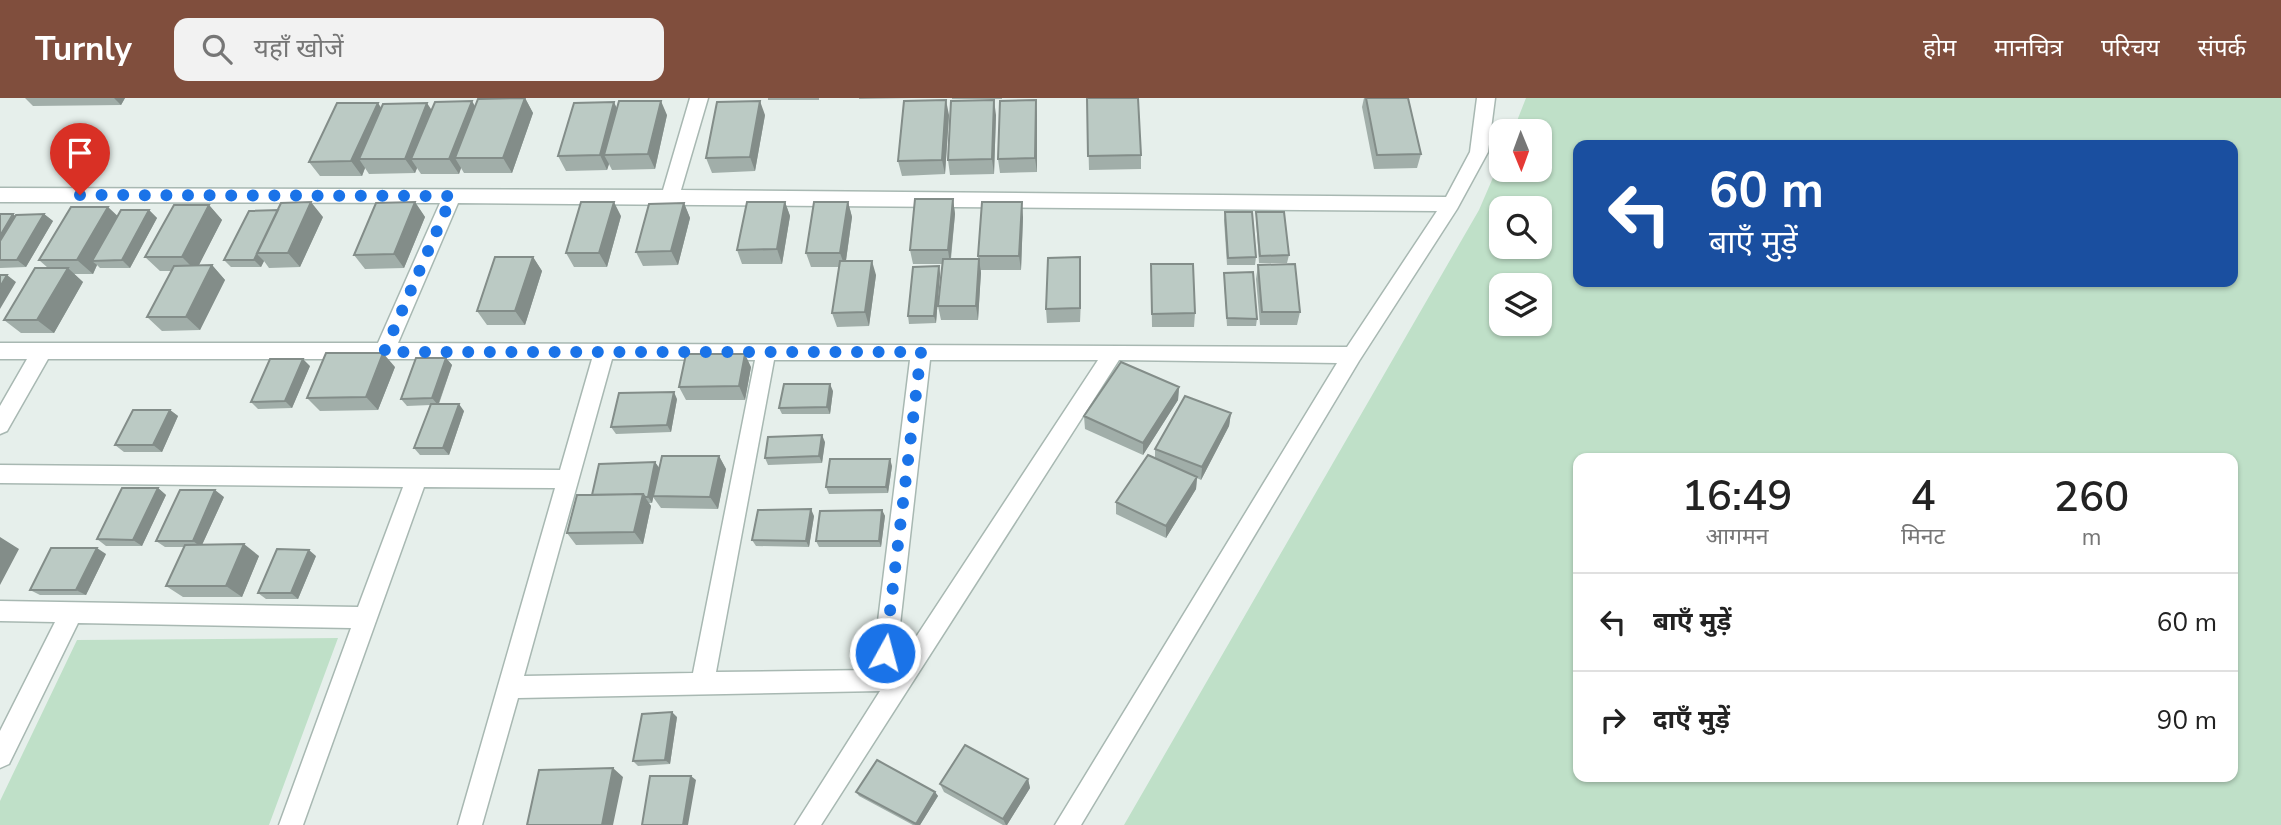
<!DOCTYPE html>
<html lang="hi">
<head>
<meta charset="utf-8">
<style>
	body { margin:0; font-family:"Nunito Sans","Noto Sans Devanagari",sans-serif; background:#f2f2f2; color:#222; height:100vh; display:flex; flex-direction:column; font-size:26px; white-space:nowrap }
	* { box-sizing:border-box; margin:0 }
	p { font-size:23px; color:#767676 }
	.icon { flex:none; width:38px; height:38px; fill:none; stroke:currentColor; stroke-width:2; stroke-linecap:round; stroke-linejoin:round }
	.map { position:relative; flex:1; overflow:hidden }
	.drawer { position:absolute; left:1573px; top:355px; width:665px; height:329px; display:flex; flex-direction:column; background:#fff; border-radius:14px; box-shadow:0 2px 5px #0004 }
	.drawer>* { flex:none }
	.top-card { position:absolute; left:1573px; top:42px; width:665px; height:147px; border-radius:14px; box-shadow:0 2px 5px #0004; background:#1a4fa0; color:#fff; overflow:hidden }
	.needle { width:46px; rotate:179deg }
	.controls { position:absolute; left:1489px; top:21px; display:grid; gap:14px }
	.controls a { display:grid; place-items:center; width:63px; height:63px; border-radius:14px; background:#fff; box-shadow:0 2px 5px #0004; font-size:35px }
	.pin { position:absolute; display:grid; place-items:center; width:60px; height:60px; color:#fff; margin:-72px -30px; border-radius:50% 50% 50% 0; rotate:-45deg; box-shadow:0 0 7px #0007 }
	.pin .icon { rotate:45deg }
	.me { position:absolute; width:77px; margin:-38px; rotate:7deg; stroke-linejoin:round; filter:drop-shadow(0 0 5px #0008) }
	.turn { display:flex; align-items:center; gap:24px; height:147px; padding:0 21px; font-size:32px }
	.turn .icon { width:91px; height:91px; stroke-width:2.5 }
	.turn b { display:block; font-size:49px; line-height:60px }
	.eta { display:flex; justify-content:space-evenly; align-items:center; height:119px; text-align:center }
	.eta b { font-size:42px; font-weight:600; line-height:49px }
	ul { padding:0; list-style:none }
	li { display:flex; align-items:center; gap:21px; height:98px; padding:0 21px; border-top:2px solid #e0e0e0 }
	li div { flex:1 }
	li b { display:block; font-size:26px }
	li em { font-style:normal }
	header { display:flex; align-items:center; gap:42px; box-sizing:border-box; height:98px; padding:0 35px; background:#804e3d; color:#fff }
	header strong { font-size:33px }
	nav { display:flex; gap:38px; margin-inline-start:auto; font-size:24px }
	.search { width:490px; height:63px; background:#f2f2f2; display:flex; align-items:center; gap:18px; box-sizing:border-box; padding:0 24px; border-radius:14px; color:#767676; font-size:26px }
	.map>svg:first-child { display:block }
	.green { fill:#bfe0c8; fill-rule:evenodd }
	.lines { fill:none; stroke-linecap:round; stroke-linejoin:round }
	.minor-casing { stroke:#a8b8b2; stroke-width:3 }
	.minor { fill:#fff; fill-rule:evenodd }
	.wall { fill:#a1aea9 }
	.shaded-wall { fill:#838d89 }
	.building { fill:#bbcac4; stroke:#838d89; stroke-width:2 }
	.route { stroke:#1a73e8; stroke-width:12; stroke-dasharray:0 21.6 }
</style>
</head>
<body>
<header>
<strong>Turnly</strong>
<div class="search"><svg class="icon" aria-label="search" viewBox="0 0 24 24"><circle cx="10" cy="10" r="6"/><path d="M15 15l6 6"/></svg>यहाँ खोजें</div>
<nav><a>होम</a><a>मानचित्र</a><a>परिचय</a><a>संपर्क</a></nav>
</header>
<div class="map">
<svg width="2281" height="727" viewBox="0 0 2281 727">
	<rect width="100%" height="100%" fill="#e6efeb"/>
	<path class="green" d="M1526 0H2281V727H1124L1479 112 1501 61 1502 72H1540V33H1513ZM1578 47H2233V184H1578ZM1502 110H1540V149H1502ZM1502 187H1540V226H1502ZM1578 360H2233V679H1578Z
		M338 540 269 727H0V703L77 542Z"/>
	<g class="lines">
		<g class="minor-casing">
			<path id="minor" d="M690 0H708L681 92 1446 99 1470 54 1477 0H1495L1488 54 1457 111 1359 263 1081 727H1055L1337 265 1119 262 821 727H795L880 593 518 600 482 727H458L555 390 424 389 303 727H279L351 530 78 525 9 666 0 670V633L55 524 0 523V503L358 509 403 389 0 385V367L560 372 592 261H48L7 333 0 336V308L27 261H0V245H378L440 105 0 104V90L663 92ZM458 105 1437 113 1347 249 398 245ZM612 261 755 262 693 575 524 578ZM774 262H910L872 572 716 574ZM930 262H1098L895 571Z"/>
		</g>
		<use href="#minor" class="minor"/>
	</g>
	<path class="wall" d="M25 0H125L121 7 33 8Z
		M525 0 533 15 512 75H464L461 70 459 76H421L417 70 415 75 369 76 365 70 362 78H320L309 64 381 10 432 12 475 8Z
		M768 0H819V2H768Z
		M859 0H912L859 1Z
		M952 0H1002V1H952Z
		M1087 0 1141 57V71L1089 72Z
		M1364 0H1408L1421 56 1417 70 1374 71 1362 9Z
		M1036 2 1037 17V74L1000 75 998 61Z
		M617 10 667 17 655 71 612 72 609 66 607 72 566 73 558 58Z
		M765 17 755 73 712 75 706 60Z
		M949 17 945 76 902 78 898 63Z
		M996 17 994 76 950 77 948 62Z
		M953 101 955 116 951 161H978V158L1023 119 1021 172H981L978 222H941L938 208 942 166H913L910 152Z
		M415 104 425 119 404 170 365 171 354 157Z
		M785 104 790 118 782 166H742L737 152Z
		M848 104 852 119 846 163 876 177 869 228 837 229 832 215 839 169H811L806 155Z
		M684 105 690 120 678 167 643 168 636 154Z
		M209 107 222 122 198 168 212 167 225 182 200 232 162 233 147 219 172 173H160L145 159Z
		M149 112 157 120 130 170H100L97 167 93 176H74L83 184 54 235H21L4 222 48 170 39 162 118 118Z
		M1225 114 1256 159 1255 167H1227L1224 122Z
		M1256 114 1289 157 1287 165H1259L1256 121Z
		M0 116H13L15 118 44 116 53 123 26 169 0 170Z
		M621 118 607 169H574L566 155Z
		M323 119 300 169 269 170 264 163 261 169H231L224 162Z
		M533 159 542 173 525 227H487L477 213Z
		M1151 166 1195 215 1194 229H1152Z
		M1258 167 1300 214 1297 227H1260L1256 181Z
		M939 168 940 176 936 225 909 226 908 218Z
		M1081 173 1080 224 1047 225 1046 211Z
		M1224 175 1257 221 1256 228H1227L1224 182Z
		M446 260 452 267 439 306 464 313 449 357H420L414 350 430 307 407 308 401 301Z
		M310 268 292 310 258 311 251 304Z
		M395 269 378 312 320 313 307 300Z
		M751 269 745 302H686L679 289Z
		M1179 289 1178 302 1143 357 1085 331 1084 318Z
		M833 293 830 316H782L779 310Z
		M677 301 671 334 616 336 611 329Z
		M170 312 178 318 162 354H124L115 347Z
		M1231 315 1229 328 1201 382 1197 380 1196 391 1166 440 1116 416V404L1155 360V351Z
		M825 344 822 365 768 367 765 360Z
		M719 358 726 371 718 411 661 410 653 399 652 405H649L651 408 643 446 576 447 567 435 592 397 655 364 659 371Z
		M892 368 888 395 829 396 826 389Z
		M158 390 166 397 142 448H106L97 441Z
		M224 399 202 447 259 458 242 499H183L166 488 184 449H165L156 443Z
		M882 412 885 418 881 449H819L816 443Z
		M814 418 809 449 756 448 752 442Z
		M106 456 86 497H40L30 492Z
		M316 458 298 501H266L258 495Z
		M677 619 670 666 638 668 633 663Z
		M1028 681 1030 690 1007 727H1003L944 694 940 686Z
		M856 694H935L938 698 920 727H913L859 698Z"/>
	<path class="shaded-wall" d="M114 0H125L121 7Z
		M525 0 533 15 512 75 503 60Z
		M946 2 949 17 945 76 942 62Z
		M994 2 996 17 994 76 992 61Z
		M1036 2 1037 17V74L1035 60Z
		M472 3 481 18 455 60 461 70 459 76 449 61Z
		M661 3 667 17 655 71 648 56Z
		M760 3 765 17 755 73 750 59Z
		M614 4 621 19 604 57 609 66 607 72 600 57Z
		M378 5 388 20 359 61 365 70 362 78 351 63Z
		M427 5 437 20 411 61 417 70 415 75 405 61Z
		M953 101 955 116 950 166 948 152Z
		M311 104 323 119 300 169 288 155Z
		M415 104 425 119 404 170 394 156Z
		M614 104 621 118 607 169 599 155Z
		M785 104 790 118 782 166 777 151Z
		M848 104 852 119 845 169 840 155Z
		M1022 104 1023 119 1021 172 1019 158Z
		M684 105 690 120 678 167 671 153Z
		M209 107 222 122 196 173 182 159Z
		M108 109 123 123 92 163 97 167 93 176 77 162Z
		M149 112 157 120 130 170 122 162Z
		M13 116 22 124 0 160V138Z
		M44 116 53 123 26 169 17 162Z
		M257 156 264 163 261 169 254 162Z
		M533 159 542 173 525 227 515 213Z
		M1080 159 1081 173 1080 224Z
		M979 161 981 175 978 222 976 208Z
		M872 163 876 177 869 228 865 214Z
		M212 167 225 182 200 232 186 219Z
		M939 168 940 176 936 225 934 218Z
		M68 170 83 184 54 235 37 222Z
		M7 177 16 184 0 211V189Z
		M383 255 395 269 378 312 366 299Z
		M745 256 751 269 745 302 739 288Z
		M446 260 452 267 438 307 432 300Z
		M303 261 310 268 292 310 285 303Z
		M830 286 833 293 830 316 827 309Z
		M1179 289 1178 302 1143 357V345Z
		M674 294 677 301 671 334 667 327Z
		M459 306 464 313 449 357 443 350Z
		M170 312 178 318 162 354 153 347Z
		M1231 315 1229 328 1201 382 1202 369Z
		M822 337 825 344 822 365 819 358Z
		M719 358 726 371 718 411 710 399Z
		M890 361 892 368 888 395 886 389Z
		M655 364 660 371 652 405 648 399Z
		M1197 379 1196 391 1166 440V428Z
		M158 390 166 397 142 448 133 442Z
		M215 392 224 399 201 449 193 443Z
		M643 396 651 408 643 446 634 434Z
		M811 411 814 418 809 449 806 443Z
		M882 412 885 418 881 449 879 443Z
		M0 439 19 451 0 487Z
		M244 446 259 458 242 499 226 488Z
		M97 450 106 456 86 497 76 492Z
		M309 452 316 458 298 501 291 495Z
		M672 614 677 619 670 666 665 662Z
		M613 670 623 679 613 727H602Z
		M691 678 696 682 688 727H683Z
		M1028 681 1030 690 1007 727H1006L1003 721Z
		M935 694 938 698 920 727H917L916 726Z"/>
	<path class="building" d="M525 0 503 60H455L478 1Z
		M1087 0H1138L1141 57 1088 58Z
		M1366 0H1408L1421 56 1377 57Z
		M946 2 942 62 898 63 904 3Z
		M994 2 992 61 948 62 951 3Z
		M1036 2 1035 60 998 61 1000 3Z
		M472 3 449 61H411L435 4Z
		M619 3H661L648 56 604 57Z
		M760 3 750 59 706 60 717 4Z
		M614 4 600 57 558 58 574 5Z
		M337 5H378L351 63 309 64Z
		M427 5 405 61H359L383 6Z
		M915 101H953L948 152H910Z
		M311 104 288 155H257L281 105Z
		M415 104 394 156 354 157 376 105Z
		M581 104H614L599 155H566Z
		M747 104H785L777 151 737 152Z
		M814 104H848L840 155H806Z
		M982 104H1022L1019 158H978Z
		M684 105 671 153 636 154 649 106Z
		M174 107H209L182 159H145Z
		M71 109H108L77 162H39Z
		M121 112H149L122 162 92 163Z
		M278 112 254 162H224L249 113Z
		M1225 114H1252L1256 159 1228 160Z
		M1256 114H1284L1289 157 1260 158Z
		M0 116H13L0 138Z
		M44 116 17 162H0V143L16 117Z
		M495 159H533L515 213H477Z
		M1080 159V210L1046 211 1048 160Z
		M943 161H979L976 208H938Z
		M840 163H872L865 214 832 215Z
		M1151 166H1193L1195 215 1152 216Z
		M1295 166 1300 214H1262L1258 167Z
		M212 167 186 219H147L174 168Z
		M939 168 934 218H908L913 169Z
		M35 170H68L37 222H4Z
		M1253 174 1257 221 1227 220 1224 175Z
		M0 177H7L0 189Z
		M326 255H383L366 299 307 300Z
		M686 256H745L739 288 679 289Z
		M416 260H446L432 300 401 301Z
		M270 261H303L285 303 251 304Z
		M1121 264 1179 289 1143 345 1084 318Z
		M784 286H830L827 309 779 310Z
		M674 294 667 327 611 329 619 295Z
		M1185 298 1231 315 1202 369 1155 351Z
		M431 306H459L443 350H414Z
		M133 312H170L153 347H115Z
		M822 337 819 358 765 360 768 339Z
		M1148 357 1197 379 1166 428 1116 404Z
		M662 358H719L710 399 653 398Z
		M830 361H890L886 389H826Z
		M655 364 648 399H645L643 396 592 397 599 366Z
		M122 390H158L133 442 97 441Z
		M180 392H215L193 443H156Z
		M643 396 634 434 567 435 577 397Z
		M811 411 806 443 752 442 758 412Z
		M882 412 879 443H816L820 413Z
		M244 446 226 488H166L185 447Z
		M51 450H97L76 492H30Z
		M277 451 309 452 291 495H258Z
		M672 614 665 662 633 663 642 616Z
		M965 647 1028 681 1003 721 940 686Z
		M877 662 935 694 916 726 856 694Z
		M613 670 602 727H527L539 672Z
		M650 678H691L683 727H642Z"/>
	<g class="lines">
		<path class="route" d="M80 97 452 98 384 254H921L885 555"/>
	</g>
</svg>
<div class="controls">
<a><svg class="needle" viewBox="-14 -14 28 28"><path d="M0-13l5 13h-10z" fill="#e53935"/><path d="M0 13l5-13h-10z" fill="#767676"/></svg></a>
<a><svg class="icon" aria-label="search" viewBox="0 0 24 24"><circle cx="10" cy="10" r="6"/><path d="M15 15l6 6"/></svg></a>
<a><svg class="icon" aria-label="layers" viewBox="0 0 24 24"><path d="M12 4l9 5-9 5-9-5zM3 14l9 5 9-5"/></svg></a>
</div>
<div class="pin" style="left:80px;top:97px;background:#d93025"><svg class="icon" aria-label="arrive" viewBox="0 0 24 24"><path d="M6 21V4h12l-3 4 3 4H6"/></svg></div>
<svg class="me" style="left:885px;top:555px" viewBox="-20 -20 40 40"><circle r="17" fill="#1a73e8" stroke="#fff" stroke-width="3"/><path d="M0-11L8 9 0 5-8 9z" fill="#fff"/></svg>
<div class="top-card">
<div class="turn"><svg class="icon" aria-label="left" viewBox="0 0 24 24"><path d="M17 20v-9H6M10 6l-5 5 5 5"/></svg><div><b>60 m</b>बाएँ मुड़ें</div></div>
</div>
<section class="drawer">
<div class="eta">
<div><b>16:49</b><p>आगमन</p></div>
<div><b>4</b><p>मिनट</p></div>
<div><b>260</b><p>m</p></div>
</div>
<ul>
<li><svg class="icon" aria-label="left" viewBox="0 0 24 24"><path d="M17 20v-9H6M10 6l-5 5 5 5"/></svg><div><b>बाएँ मुड़ें</b></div><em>60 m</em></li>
<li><svg class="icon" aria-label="right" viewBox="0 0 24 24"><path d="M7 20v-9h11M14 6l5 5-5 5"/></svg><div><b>दाएँ मुड़ें</b></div><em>90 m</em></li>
</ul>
</section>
</div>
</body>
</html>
